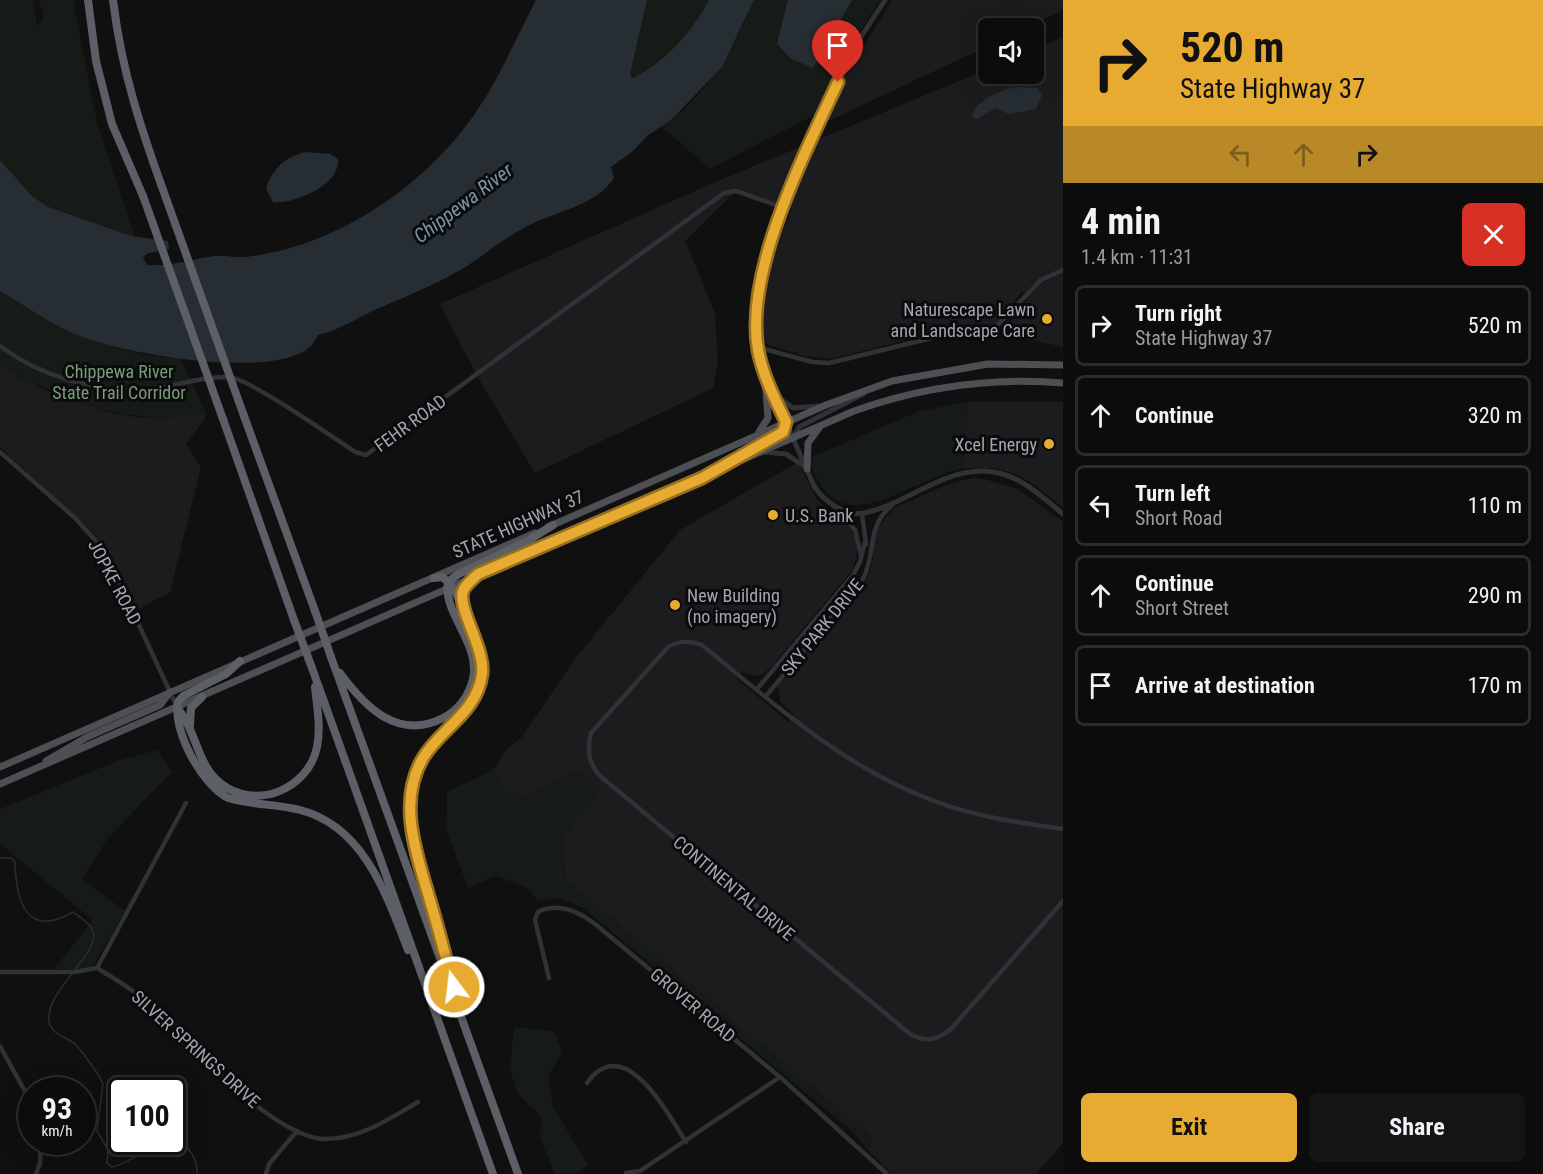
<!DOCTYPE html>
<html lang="en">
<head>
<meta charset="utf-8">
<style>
	body { margin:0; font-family:"Roboto Condensed",sans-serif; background:#151516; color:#f1f3f6; height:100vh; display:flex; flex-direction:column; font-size:22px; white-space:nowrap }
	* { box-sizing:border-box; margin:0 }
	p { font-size:20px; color:#9a9b9d }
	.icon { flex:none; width:33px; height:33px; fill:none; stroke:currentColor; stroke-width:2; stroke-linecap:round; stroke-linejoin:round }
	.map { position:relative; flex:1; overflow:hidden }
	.sheet { display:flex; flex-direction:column; background:#0c0c0d; width:480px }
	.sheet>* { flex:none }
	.banner { background:#e8ab31; color:#111; overflow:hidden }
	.tools { position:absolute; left:978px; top:18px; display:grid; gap:12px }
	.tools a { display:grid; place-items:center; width:66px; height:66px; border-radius:9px; background:#0c0c0d; box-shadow:0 6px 24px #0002,0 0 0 2px #2c2c2e; font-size:30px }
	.speed { position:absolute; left:18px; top:1077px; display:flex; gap:12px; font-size:30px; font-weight:700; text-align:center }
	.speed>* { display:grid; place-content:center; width:78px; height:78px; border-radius:50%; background:#0c0c0d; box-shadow:0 6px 24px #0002,0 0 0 2px #2c2c2e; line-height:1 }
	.speed small { font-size:15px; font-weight:400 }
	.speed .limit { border:3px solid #111; border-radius:9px; background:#fff; color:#111 }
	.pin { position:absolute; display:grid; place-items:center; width:51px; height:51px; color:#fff; margin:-62px -26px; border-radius:50% 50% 50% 0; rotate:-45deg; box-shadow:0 0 6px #0007 }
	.pin .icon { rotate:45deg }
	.me { position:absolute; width:66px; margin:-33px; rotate:345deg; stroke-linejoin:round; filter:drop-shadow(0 0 4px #0008) }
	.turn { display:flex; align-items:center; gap:21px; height:126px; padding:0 18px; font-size:27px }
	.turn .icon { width:78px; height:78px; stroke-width:2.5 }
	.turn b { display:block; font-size:42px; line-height:51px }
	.lanes { display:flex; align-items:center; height:57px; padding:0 18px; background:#0003; justify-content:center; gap:30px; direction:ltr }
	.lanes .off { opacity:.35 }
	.round { display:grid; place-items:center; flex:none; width:63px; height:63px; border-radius:9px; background:#151516 }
	.head { display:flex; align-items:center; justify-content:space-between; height:102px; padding:0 18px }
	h1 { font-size:36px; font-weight:700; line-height:45px }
	.primary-button { display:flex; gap:12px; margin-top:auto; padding:12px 18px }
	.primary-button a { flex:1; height:69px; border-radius:9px; background:#e8ab31; color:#111; font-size:24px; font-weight:700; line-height:69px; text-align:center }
	.primary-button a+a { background:#151516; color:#f1f3f6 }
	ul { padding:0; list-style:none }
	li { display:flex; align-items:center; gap:18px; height:81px; margin:0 12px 9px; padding:0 6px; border:3px solid #2c2c2e; border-radius:9px }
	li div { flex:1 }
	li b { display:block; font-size:22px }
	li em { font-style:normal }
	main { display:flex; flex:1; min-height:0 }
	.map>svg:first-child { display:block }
	.built { fill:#1c1c1e }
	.green { fill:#161b17 }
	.water { fill:#272e33 }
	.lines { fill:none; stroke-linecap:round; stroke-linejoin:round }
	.stream { stroke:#272e33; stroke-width:1.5 }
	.minor { stroke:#313236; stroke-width:4.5 }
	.tertiary { stroke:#313236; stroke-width:5 }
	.primary { stroke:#4d4f54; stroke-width:7 }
	.motorway { stroke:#5d5f66; stroke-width:8 }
	.motorway-bridge { stroke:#5d5f66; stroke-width:8 }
	.route-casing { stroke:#976f20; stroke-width:15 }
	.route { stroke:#e8ab31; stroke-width:10 }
	.poi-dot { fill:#e8ab31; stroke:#0b0b0c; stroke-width:2 }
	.labels { text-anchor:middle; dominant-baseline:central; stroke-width:6; stroke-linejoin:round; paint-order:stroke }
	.poi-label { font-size:18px; fill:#a1a6b1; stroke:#0b0b0c; text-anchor:end }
	.park-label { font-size:18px; fill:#799c7b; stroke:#0b0b0c }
	.street-label { font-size:18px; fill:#a1a6b1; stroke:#0b0b0c }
	.water-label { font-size:20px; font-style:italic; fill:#7994ab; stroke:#0b0b0c }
</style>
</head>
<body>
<main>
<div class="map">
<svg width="1063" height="1174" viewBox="0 0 1063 1174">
	<rect width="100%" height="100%" fill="#101011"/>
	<path class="built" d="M892 0H1063V10L1025 28H988V46L824 123 844 78Z
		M1063 37V347L1018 337 1006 327 1029 297 1022 291 999 322 991 328 922 336 831 359 805 356 769 345 764 341 759 317 761 287 792 209 736 191 685 241 715 313 718 362 713 388 535 473 476 374 440 304 713 183 988 69V74H1034V50Z
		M0 366 45 390 109 412 141 418 207 415 186 444 201 467 170 592 137 610 115 565 92 532 0 447Z
		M968 402H1063V508L1032 483 1013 473 993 468H963Z
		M798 462 817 500 849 524 858 548 853 569 771 667 763 674 755 676 742 672 737 679 788 722 794 715 780 701 778 685 866 581 872 565 875 530 894 508 949 484 973 478 984 479 1018 489 1063 522V1143L1036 1174H892L866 1148 874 1139 566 880 562 837 600 790 587 779 582 770 518 801 505 792 493 770 508 748 521 738 575 659 680 530Z"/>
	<path class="green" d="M0 0H33L37 27 44 17 39 0H73L97 123 135 237 46 206 31 195 0 160Z
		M647 0H709C692 32 665 61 633 78L630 76Z
		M754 0H880L840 63 818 113 710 169 661 126C706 99 734 47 754 0Z
		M0 291C62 327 107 354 181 359L207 415C127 426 69 403 0 366Z
		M968 402 963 468C904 481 836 550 809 458L919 411Z
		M157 750 172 772 108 838 82 879 125 911 94 964 86 969H54L93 920 0 844V809L120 760Z
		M493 770 505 792 518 800 581 770 587 779 600 790 562 837 566 880 874 1139 866 1148 853 1132 582 907 558 898 539 901 526 887 495 876 468 888 446 829 447 792Z
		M514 1027 554 1031 562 1052 548 1077 553 1107 588 1165 575 1174H555L540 1138 541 1116 517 1093 510 1069Z"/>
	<path class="water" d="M536 0H647L630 75 633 78C666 61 692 32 709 0H754L722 67 672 119 647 136 633 151 611 167 614 178C597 204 562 210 536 222 512 232 488 252 467 266 441 282 412 294 384 306 361 315 343 329 318 335 316 339 313 344 310 347 273 380 124 354 80 336 52 325 26 306 0 291V160L31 195 46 206 131 236 168 241 169 249 146 254 143 258 147 265C171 267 191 259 214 256 225 255 236 258 246 257 339 246 427 185 478 109 501 75 517 36 536 0Z
		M788 0H852L813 68 790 58 777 44Z
		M1016 87 1038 88 1042 95 1036 109 1009 114 995 108 977 119 972 117C976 99 1001 90 1016 87Z
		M306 152 330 154 338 159C341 185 293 205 273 202L266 189C272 169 286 156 306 152Z"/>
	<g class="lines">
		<path class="stream" d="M0 858H11L15 862C16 902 27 939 73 912 80 917 90 923 93 931 101 954 45 990 49 1021 51 1035 68 1037 76 1045 83 1053 99 1074 103 1084L97 1131 108 1150 107 1163 112 1167C138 1161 145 1142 178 1142 191 1148 197 1159 197 1174"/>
		<path class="minor" d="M0 346C38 375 94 392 142 390 171 388 200 376 229 377 249 378 333 437 355 452L366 455 724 193 736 191 784 208
			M757 347 812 362 829 363 932 338 992 331 1041 280 1063 270
			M0 452 75 518 95 540 114 571 176 705
			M836 508 855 530 861 555
			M862 514 866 544
			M757 689 853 575 860 562 865 542
			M766 696 863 579C877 552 865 528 892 505
			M1063 829C1021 823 977 817 937 802 847 770 775 705 702 645 689 641 680 640 668 647L591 733C587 750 588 762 599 775L910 1034C926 1043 937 1040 951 1029L1063 901
			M97 968 186 803
			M0 972H75L97 968C126 985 154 1005 178 1028 188 1037 196 1049 205 1059 229 1085 289 1139 325 1139 360 1139 389 1119 418 1102
			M549 978 535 920 538 912C558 902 578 911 595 924L780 1077 887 1174
			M0 1046 32 1104
			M587 1083C625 1030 669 1116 686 1142
			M626 1173 640 1171 780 1077
			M36 1174 40 1163 41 1142
			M266 1174 269 1164 297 1131"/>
		<path class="tertiary" d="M885 0 859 40 807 150 784 208 758 290 757 347 763 370 814 486C824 501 845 517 864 513 905 505 940 470 984 471 1017 472 1040 495 1063 514
			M775 395 793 408 818 406
			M794 437 799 427 863 394
			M763 452 786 454 804 466
			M718 468 780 435 787 422"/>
		<path class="primary" d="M759 432 768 418 765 378
			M807 469 808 443 819 428
			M548 527 826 405 892 381 988 364 1063 365
			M46 761 87 737 160 705 170 692
			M0 767 535 533
			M0 784 854 411C922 387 992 377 1063 383"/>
		<path class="motorway" d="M88 0 96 61 112 124 143 196
			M113 0C122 74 142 132 167 201
			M244 416 315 611
			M223 419 294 620
			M434 578 442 577C455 585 461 605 468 619 517 720 418 716 410 798 406 842 436 921 448 966
			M464 605 463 590 478 574
			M331 657 518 1174
			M240 661 226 674 183 696 178 702C172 730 202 785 228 798 251 805 277 804 300 810 364 826 387 896 408 950
			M312 668 493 1174
			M340 673C365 707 398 741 443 718 458 711 469 696 473 679 481 643 442 613 448 582L457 575 529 540 553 525
			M177 708C196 729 197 765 220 783 255 811 308 790 317 747 321 727 317 707 315 687
			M190 726 191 708 202 697"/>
		<path class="motorway-bridge" d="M143 196 223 419
			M167 201 244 416
			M315 611 331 657
			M294 620 312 668"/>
	</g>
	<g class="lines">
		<g class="route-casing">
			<path id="route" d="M454 987C446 959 439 931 431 904 418 858 396 803 423 758 441 728 477 713 482 674 485 647 457 609 463 591 465 585 473 579 478 574L702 478 783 432 786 422C775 399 763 376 758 350 744 271 805 153 838 82"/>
		</g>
		<use href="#route" class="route"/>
	</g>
	<g class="poi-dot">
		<circle cx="1047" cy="319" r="6"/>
		<circle cx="1049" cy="444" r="6"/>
		<circle cx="773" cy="515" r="6"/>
		<circle cx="675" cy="605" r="6"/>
	</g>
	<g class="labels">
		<g class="poi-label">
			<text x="1035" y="309">Naturescape Lawn<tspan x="1035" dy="21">and Landscape Care</tspan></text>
			<text x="1037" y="444">Xcel Energy</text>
			<text x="785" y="515" text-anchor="start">U.S. Bank</text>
			<text x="687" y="595" text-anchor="start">New Building<tspan x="687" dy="21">(no imagery)</tspan></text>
		</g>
		<g class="park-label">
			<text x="119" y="371">Chippewa River<tspan x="119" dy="21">State Trail Corridor</tspan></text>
		</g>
		<g class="street-label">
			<text transform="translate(410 423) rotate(-36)">FEHR ROAD</text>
			<text transform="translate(518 524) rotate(-24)">STATE HIGHWAY 37</text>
			<text transform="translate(115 582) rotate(62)">JOPKE ROAD</text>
			<text transform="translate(822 627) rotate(-51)">SKY PARK DRIVE</text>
			<text transform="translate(734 888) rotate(40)">CONTINENTAL DRIVE</text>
			<text transform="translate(693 1005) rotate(40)">GROVER ROAD</text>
			<text transform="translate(196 1049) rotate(42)">SILVER SPRINGS DRIVE</text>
		</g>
		<g class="water-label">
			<text transform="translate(463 203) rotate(-37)">Chippewa River</text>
		</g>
	</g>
</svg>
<div class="tools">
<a><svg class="icon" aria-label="sound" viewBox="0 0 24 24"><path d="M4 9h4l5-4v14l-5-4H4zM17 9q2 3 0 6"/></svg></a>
</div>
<div class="speed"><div>93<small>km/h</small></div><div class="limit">100</div></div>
<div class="pin" style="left:838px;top:82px;background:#d93025"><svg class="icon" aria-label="arrive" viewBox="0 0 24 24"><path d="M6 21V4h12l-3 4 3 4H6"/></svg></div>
<svg class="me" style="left:454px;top:987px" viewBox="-20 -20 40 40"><circle r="17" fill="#e8ab31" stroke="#fff" stroke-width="3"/><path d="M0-11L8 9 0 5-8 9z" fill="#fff"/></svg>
</div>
<section class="sheet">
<div class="banner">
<div class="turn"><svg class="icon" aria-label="right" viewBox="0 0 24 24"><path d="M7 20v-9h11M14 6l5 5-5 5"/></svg><div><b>520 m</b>State Highway 37</div></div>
<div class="lanes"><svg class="icon off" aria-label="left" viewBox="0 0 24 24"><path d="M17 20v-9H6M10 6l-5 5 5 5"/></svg><svg class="icon off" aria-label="ahead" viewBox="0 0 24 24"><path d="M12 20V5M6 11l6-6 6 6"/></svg><svg class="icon" aria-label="right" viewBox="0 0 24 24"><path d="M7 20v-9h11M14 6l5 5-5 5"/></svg></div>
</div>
<div class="head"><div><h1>4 min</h1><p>1.4 km · 11:31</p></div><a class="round" style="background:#d93025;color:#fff"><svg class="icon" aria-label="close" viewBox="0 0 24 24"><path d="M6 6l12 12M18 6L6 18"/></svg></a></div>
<ul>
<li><svg class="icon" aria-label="right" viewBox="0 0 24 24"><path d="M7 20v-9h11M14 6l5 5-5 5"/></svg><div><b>Turn right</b><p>State Highway 37</p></div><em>520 m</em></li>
<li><svg class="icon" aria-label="ahead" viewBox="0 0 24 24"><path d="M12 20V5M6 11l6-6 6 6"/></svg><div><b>Continue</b></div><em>320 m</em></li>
<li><svg class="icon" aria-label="left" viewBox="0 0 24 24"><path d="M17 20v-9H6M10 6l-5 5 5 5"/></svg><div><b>Turn left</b><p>Short Road</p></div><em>110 m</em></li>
<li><svg class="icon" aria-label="ahead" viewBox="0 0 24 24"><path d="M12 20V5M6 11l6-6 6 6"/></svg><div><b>Continue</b><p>Short Street</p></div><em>290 m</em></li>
<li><svg class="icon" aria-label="arrive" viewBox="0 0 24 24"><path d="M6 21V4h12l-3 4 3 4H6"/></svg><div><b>Arrive at destination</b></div><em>170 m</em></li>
</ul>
<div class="primary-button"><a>Exit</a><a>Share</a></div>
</section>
</main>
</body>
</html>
